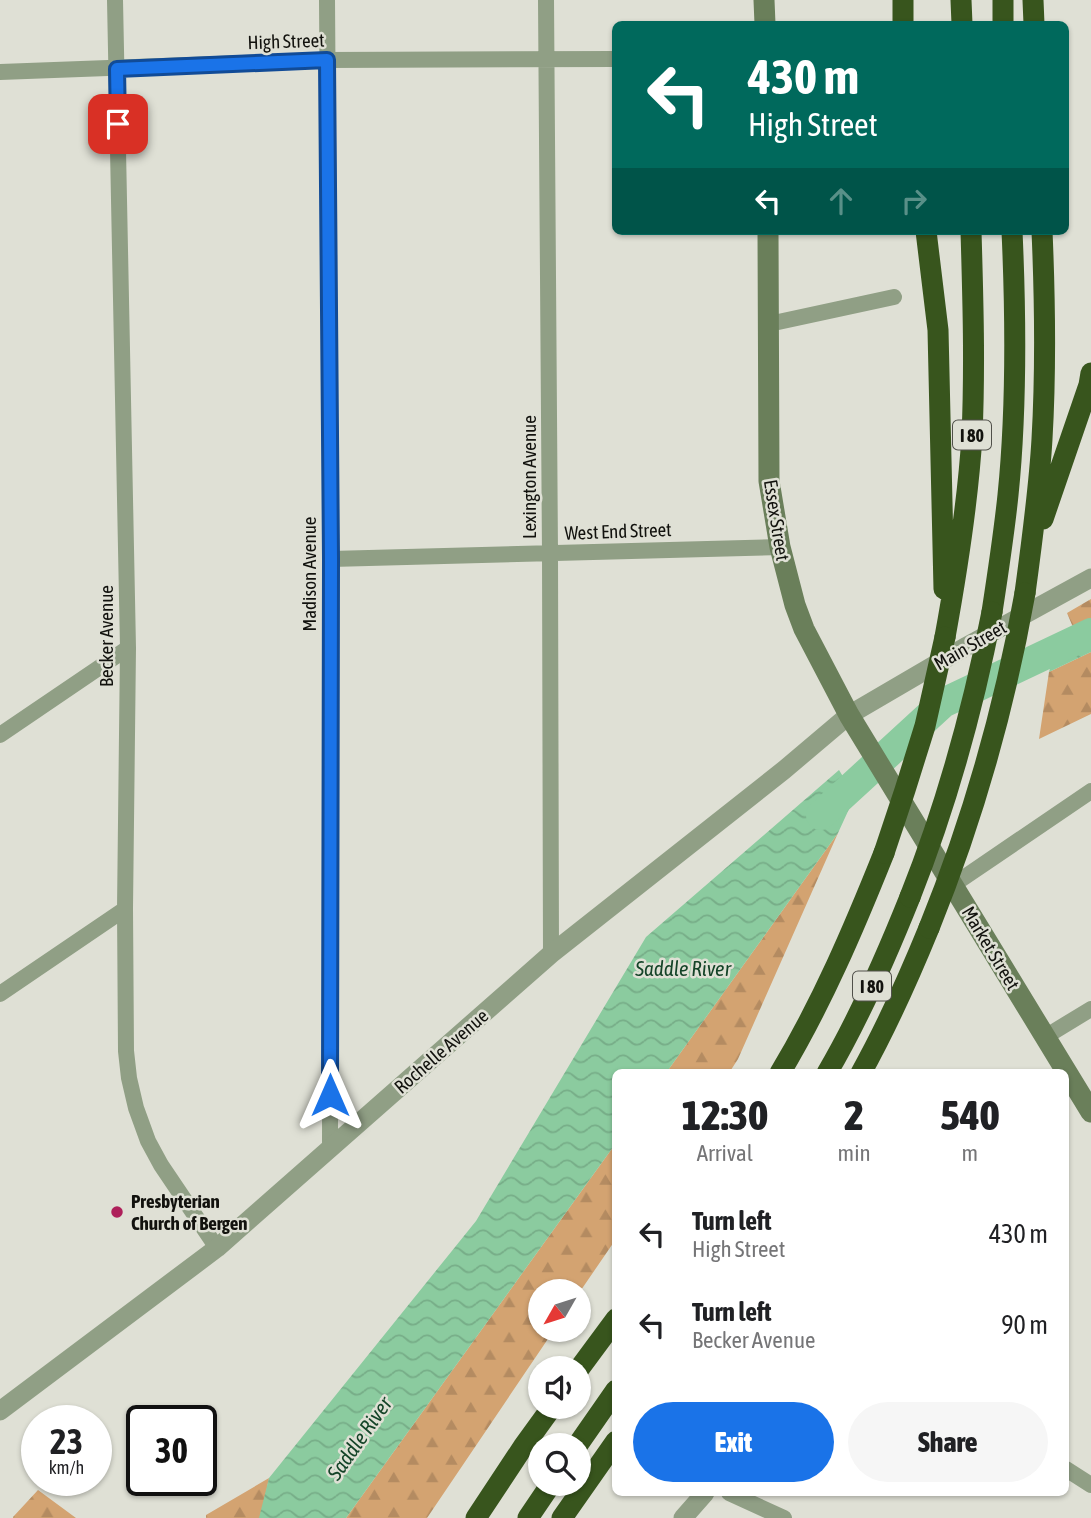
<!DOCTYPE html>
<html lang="en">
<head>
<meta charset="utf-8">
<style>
	body { margin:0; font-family:"Asap Condensed",sans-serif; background:#f6f6f6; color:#202124; height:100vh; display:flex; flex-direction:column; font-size:26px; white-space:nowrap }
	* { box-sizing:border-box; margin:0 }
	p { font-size:23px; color:#757577 }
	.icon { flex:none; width:38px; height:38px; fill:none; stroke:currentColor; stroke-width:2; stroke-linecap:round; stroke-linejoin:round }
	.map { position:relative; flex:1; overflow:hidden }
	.side { position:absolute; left:612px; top:1069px; width:457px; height:427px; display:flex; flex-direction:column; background:#fff; border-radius:10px; box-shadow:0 2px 5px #0004 }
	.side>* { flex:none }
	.top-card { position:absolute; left:612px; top:21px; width:457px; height:214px; border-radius:10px; box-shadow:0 2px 5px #0004; background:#00695c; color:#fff; overflow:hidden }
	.needle { width:46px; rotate:231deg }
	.controls { position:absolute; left:528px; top:1279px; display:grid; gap:14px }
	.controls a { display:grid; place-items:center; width:63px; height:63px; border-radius:50%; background:#fff; box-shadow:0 2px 5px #0004; font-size:35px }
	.speed { position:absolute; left:21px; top:1405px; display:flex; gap:14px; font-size:35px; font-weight:700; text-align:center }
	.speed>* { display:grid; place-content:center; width:91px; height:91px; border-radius:50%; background:#fff; box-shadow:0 2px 5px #0004; line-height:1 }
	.speed small { font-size:18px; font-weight:400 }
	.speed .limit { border:4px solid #111; border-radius:10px; background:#fff; color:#111 }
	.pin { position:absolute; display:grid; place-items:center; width:60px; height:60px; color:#fff; margin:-30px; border-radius:14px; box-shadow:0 4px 10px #0006 }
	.me { position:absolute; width:77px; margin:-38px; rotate:0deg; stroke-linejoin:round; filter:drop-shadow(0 0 5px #0008) }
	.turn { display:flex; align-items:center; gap:24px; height:147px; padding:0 21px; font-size:32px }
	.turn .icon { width:91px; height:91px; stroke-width:2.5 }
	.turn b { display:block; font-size:49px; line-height:60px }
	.lanes { display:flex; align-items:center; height:66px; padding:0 21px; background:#0003; justify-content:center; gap:35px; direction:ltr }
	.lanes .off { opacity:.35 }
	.eta { display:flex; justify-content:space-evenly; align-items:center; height:119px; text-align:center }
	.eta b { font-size:42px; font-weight:800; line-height:49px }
	.primary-button { display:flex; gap:14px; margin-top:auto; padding:14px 21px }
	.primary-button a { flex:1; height:80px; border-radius:42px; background:#1a73e8; color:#fff; font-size:28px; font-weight:800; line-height:80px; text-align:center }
	.primary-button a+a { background:#f6f6f6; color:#202124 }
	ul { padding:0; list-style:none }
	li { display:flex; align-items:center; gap:21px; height:91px; padding:0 21px }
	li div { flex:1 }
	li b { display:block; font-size:26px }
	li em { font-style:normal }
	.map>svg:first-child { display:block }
	.forest { fill:url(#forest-firs) }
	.water { fill:url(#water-waves) }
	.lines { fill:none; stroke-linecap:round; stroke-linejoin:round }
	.river { stroke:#8bcb9f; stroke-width:30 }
	.minor { stroke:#909f85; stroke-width:16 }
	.tertiary { stroke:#909f85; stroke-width:19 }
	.secondary { stroke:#6a7f5a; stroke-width:21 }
	.motorway { stroke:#38551d; stroke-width:21 }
	.motorway-bridge { stroke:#38551d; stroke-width:21 }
	.route-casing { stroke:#114b97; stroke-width:18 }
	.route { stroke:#1a73e8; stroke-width:12 }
	.poi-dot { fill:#ae205a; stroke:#dfe0d5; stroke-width:2.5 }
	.labels { text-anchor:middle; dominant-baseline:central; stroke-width:5; stroke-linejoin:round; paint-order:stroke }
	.shield { fill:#dfe0d5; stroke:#50504a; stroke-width:2 }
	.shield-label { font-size:18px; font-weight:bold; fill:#12120e }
	.street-label { font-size:19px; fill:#12120e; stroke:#dfe0d5 }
	.poi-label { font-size:19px; font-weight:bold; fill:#12120e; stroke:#dfe0d5; text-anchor:start }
	.water-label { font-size:21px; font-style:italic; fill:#144428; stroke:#dfe0d5 }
</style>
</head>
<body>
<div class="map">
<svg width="1091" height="1518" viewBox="0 0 1091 1518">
	<defs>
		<pattern id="forest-firs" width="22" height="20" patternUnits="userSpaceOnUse" patternTransform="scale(1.75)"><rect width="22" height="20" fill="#d3a371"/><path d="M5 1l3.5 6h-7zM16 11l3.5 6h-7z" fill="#b48b61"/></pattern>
		<pattern id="water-waves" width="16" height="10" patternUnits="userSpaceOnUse" patternTransform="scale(1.75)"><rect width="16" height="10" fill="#8bcb9f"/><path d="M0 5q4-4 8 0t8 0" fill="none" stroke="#77ad88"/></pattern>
	</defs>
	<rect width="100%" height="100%" fill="#dfe0d5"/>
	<path class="forest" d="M1091 599V623L1075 632 1067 613Z
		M1091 652V714L1039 739 1049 672Z
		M838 833 738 1059 729 1073H666Z
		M616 1143V1239L579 1293V1292H541V1330H554L427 1518H346Z
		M269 1478 261 1518H206V1515Z
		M38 1490 76 1518H13V1517Z"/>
	<path class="water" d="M1091 623V652L1049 672 1057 642Z
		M839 770 855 796 838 833 666 1073H616V1143L346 1518H259L269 1478 476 1221 646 937Z"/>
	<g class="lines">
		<path class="river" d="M821 815 943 703 1091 633"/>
		<path class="minor" d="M115 0 128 648 125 909 126 1051 129 1078 136 1108 148 1141 161 1165 217 1248
			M327 0 331 559 330 1148
			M546 0 550 554 551 954
			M0 72 327 60 616 59
			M769 324 894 297
			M331 559 780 547
			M0 735 128 648
			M953 885 1091 791
			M0 994 125 909
			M1045 1037 1091 1009
			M1066 1469 1091 1485
			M729 1493 784 1518"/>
		<path class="tertiary" d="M0 1411 217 1248 551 954 784 770 849 715 967 646 1091 578
			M683 1518 705 1493"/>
		<path class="secondary" d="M764 0 765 24
			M768 231 769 481 780 547 795 605 804 629 849 715 1091 1112"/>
		<path class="motorway" d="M903 0V24
			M961 0 962 24
			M1003 0V24
			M1033 0 1034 24
			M926 231 938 330 944 589
			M1043 519 1089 385 1091 373
			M1025 593C1032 542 1039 491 1042 439 1046 370 1045 300 1042 231
			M992 612C998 573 1004 534 1008 495 1017 407 1016 319 1012 231
			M945 637C957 571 968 503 972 435 975 367 973 299 971 231
			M780 1073C822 1003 854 928 884 853
			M827 1073C860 1017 886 957 910 897
			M861 1073C887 1026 909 977 929 928
			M579 1369 616 1319
			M577 1446 616 1390
			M476 1518 523 1447 552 1407
			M528 1518 551 1484
			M562 1518 616 1441"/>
		<path class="motorway-bridge" d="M884 853 905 790 925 726 945 637
			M910 897C947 804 973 709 992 612
			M929 928C974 817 1004 711 1025 593"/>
	</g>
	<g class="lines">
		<g class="route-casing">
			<path id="route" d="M118 124 117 69 327 60 331 559 330 1095"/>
		</g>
		<use href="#route" class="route"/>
	</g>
	<circle class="poi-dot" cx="117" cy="1212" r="7"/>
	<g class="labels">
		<g class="shield">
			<rect x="953" y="420.5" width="38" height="29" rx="5"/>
			<rect x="853" y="971.5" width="38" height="29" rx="5"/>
		</g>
		<g class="shield-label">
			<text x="972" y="435">I 80</text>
			<text x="872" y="986">I 80</text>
		</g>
		<g class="street-label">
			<text transform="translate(286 41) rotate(-2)">High Street</text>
			<text transform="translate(529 477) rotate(-90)">Lexington Avenue</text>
			<text transform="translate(777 520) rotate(81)">Essex Street</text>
			<text transform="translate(618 531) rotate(-2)">West End Street</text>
			<text transform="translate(309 574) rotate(-90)">Madison Avenue</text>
			<text transform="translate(106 636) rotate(-90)">Becker Avenue</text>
			<text transform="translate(970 645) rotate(-30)">Main Street</text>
			<text transform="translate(991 948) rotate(59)">Market Street</text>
			<text transform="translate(441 1051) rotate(-41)">Rochelle Avenue</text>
		</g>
		<g class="poi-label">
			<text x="131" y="1201">Presbyterian<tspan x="131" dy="22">Church of Bergen</tspan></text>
		</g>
		<g class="water-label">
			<text x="683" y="968">Saddle River</text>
			<text transform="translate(359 1438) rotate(-55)">Saddle River</text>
		</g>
	</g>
</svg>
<div class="controls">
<a><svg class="needle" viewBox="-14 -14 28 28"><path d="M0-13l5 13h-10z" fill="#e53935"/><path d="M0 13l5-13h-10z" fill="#757577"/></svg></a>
<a><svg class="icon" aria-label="sound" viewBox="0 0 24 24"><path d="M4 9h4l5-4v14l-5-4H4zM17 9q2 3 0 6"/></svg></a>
<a><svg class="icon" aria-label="search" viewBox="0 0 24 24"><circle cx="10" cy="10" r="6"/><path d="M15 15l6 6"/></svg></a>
</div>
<div class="speed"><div>23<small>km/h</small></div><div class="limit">30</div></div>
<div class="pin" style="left:118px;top:124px;background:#d93025"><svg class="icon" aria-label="arrive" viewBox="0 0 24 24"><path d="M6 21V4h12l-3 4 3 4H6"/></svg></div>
<svg class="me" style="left:330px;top:1095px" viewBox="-20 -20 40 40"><path d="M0-17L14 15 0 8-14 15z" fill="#1a73e8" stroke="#fff" stroke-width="4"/></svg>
<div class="top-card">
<div class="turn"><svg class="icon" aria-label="left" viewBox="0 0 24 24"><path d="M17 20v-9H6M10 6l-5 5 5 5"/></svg><div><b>430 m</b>High Street</div></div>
<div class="lanes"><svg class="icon" aria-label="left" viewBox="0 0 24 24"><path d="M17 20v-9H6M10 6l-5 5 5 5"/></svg><svg class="icon off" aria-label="ahead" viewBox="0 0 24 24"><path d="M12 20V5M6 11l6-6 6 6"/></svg><svg class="icon off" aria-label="right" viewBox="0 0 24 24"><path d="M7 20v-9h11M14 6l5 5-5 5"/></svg></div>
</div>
<section class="side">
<div class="eta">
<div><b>12:30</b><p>Arrival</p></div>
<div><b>2</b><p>min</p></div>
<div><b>540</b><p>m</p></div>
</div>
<ul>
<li><svg class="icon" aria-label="left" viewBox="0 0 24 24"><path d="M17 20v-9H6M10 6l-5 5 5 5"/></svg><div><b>Turn left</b><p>High Street</p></div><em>430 m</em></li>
<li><svg class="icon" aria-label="left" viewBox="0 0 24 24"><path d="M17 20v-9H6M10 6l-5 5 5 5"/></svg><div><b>Turn left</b><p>Becker Avenue</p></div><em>90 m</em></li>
</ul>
<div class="primary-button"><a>Exit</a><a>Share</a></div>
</section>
</div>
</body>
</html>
